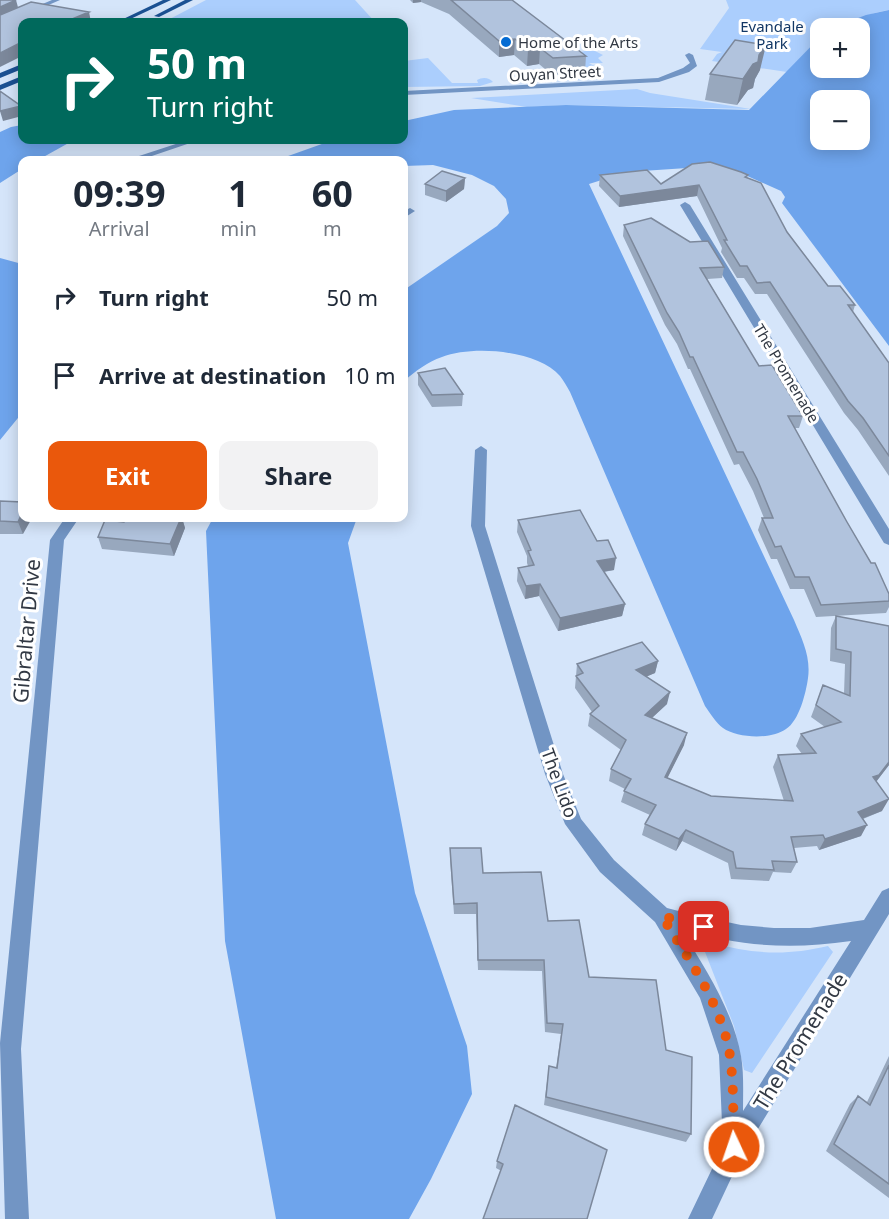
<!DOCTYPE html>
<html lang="en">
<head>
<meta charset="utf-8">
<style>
	body { margin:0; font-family:"Noto Sans",sans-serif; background:#f2f2f3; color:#1f2937; height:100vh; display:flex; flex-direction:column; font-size:22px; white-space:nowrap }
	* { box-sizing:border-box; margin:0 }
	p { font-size:20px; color:#747a83 }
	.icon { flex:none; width:33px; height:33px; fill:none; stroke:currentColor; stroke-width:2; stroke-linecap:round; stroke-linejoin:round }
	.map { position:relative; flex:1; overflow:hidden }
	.details { position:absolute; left:18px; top:156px; width:390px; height:366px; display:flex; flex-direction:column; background:#fff; border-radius:12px; box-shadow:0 3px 15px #0003 }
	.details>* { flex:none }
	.guide { position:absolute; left:18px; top:18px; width:390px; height:126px; border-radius:12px; box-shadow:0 3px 15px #0003; background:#00695c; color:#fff; overflow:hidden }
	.controls { position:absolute; left:810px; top:18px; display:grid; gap:12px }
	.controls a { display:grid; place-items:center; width:60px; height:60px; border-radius:12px; background:#fff; box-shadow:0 3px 15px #0003; font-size:30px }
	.pin { position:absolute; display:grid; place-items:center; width:51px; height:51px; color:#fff; margin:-26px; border-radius:12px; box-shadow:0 3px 9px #0006 }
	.me { position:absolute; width:66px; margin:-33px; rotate:357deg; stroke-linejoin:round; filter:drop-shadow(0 0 4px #0008) }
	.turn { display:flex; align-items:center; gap:21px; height:126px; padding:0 30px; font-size:27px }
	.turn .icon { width:78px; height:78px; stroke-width:2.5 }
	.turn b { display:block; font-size:42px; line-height:51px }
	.eta { display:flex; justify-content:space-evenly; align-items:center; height:102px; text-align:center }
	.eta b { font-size:36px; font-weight:700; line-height:42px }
	.action { display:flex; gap:12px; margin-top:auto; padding:12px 30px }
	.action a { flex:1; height:69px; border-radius:12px; background:#ea580c; color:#fff; font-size:24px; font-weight:700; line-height:69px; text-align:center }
	.action a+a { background:#f2f2f3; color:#1f2937 }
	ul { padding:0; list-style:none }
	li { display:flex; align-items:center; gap:18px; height:78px; padding:0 30px }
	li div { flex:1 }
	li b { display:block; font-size:22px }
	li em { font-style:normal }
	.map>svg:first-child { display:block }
	.green { fill:#abcefd }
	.water { fill:#6ea4ec; fill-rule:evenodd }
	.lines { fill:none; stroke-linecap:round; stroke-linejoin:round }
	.minor { fill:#7295c4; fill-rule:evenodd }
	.major { fill:#1b5193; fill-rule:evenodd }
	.wall { fill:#98a8be }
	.shaded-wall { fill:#7c889b }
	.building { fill:#b1c3dd; stroke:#7c889b; stroke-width:1.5 }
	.route { stroke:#ea580c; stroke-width:10; stroke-dasharray:0 18 }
	.poi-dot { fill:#046bd3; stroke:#fff; stroke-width:2 }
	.labels { text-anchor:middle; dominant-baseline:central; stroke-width:6; stroke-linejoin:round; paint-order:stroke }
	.far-park-label { font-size:15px; fill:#123765; stroke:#fff }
	.far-poi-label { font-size:15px; fill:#323944; stroke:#fff; text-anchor:start }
	.far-street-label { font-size:15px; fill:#323944; stroke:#fff }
	.street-label { font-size:18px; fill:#323944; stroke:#fff }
	.near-street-label { font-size:21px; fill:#323944; stroke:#fff }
</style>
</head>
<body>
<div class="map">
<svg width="889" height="1219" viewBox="0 0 889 1219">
	<rect width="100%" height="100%" fill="#d5e5fa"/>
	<path class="green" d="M206 0H355L375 22H164Z
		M726 0H889V10C866 13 842 28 820 28V37L787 72 712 61 717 54 722 52 700 49 729 8Z
		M591 49 603 55 598 58 603 63H589L596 67 593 72 601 74 602 78 551 82 589 78 553 50C567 54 578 54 591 49Z
		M428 58 452 83H478L477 80C482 77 489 77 493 82L480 86 404 87V61Z
		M637 89 650 93 751 109 566 105 527 107 471 98Z
		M712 943C753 954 786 956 828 946L833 952 752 1073 744 1070 734 1026 705 952Z"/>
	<path class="water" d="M889 10V346L782 203 785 197 781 191 743 174 702 167 627 172 589 184 794 620C802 639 811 657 808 678 806 693 799 721 786 729 771 740 737 738 723 728 716 723 710 713 705 706L570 392C567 387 564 381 560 376 537 350 473 345 442 357 427 362 416 371 404 381V290L497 226 509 213 506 199 494 186 472 175 433 165 404 166V160H277L333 140H404V121L454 110 566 105 749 110 820 37V68H860V28H832L866 15ZM820 100H860V140H820Z
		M22 125V140H74L38 160H22V169L0 183V132L11 127Z
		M0 258 22 264V413L0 440Z
		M213 518H357L348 543 415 893 467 1046 472 1094 431 1179 409 1219H276L225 941 206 531Z"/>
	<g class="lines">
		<path class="minor" d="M52 0H60L0 26V22Z
			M689 53 693 55 697 66 689 72 659 82 404 95V91L658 78 683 68 690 63 685 55Z
			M188 140H199L146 158 139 156Z
			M685 202 690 205 889 529V545L884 543 680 205Z
			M410 208 415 211 404 218V211Z
			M481 446 487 450 485 526 563 774 581 819 614 860 667 908 694 915 741 925 774 928H810L864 920 882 891 889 888V914L742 1155 712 1219H688L723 1146 719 1055 700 998 655 922 600 872 565 824 545 774 471 526 475 450ZM682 930C741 946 789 950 851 941L743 1111C743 1093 744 1073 741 1056 733 1010 705 969 682 930Z
			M65 518H79L64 540 21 1049 29 1219H5L0 1043 50 540Z"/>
		<path class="major" d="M163 0H171L124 22H117Z
			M185 0H193L159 17 154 16Z
			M22 64V69L0 78V73Z
			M22 76V81L0 90V85Z"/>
	</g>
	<path class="wall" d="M410 0H512L586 56 585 72 552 75 539 64 527 66 514 55 499 57 449 14 421 2 413 3Z
		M760 70 755 79 753 88 748 90 737 105 705 100 710 74Z
		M600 175 661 184 748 175 747 178 828 286 855 305 853 312 889 363V476L858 430 844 413 767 294H755L744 278H737L721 252 722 248 697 196 619 207 599 186Z
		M465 178 464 189 446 202 425 195V184Z
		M624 225 724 267 722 278 707 279 759 366 803 416 799 428H795L847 522 889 594V607L886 613 816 617 804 589H790L777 559H771L758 530 762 518H764L753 491 739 464 734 465 690 369H688L677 344 665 325 623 236Z
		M418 373 463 394 462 406 432 407 418 385Z
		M0 501 22 502 23 534H0Z
		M153 518H182L185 528 174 556 102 549 98 537 124 522Z
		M518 520 597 541 614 570 604 572 625 604 622 616 558 631 539 596 525 599 517 581 518 568 528 566 527 563V556L517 532Z
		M836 616 889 626V765L876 782 882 811 863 819 861 836 819 850 817 846 794 848 797 862 791 873 773 872 769 881 731 879 728 863 682 841 676 851 642 835 645 824 650 815 621 802 625 789 609 781 611 769 621 750 588 726 590 714 592 712 575 688 577 664 658 661 655 673 647 676 667 704 652 718 684 745 667 778 711 796 784 801 773 767 778 755 802 754 796 746 801 734 825 727 811 717 823 685 844 694 845 664 830 661 831 628Z
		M450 848 548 921 589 977 666 1050 691 1134 686 1142 544 1105 549 1066 556 1068 561 1034 545 1032 542 971 478 970 476 914H454L450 859Z
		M889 1056V1198L826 1151 850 1104 858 1096 867 1102Z
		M515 1105 587 1219 496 1168 497 1161Z"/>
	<path class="shaded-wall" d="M16 0 19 11 0 20V7Z
		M413 0H421V2L413 3Z
		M89 12 91 22H65Z
		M515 39 514 55 499 57V41Z
		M22 42V56L0 67V53Z
		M766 45 760 70 755 79 753 88 748 90 737 105 743 79Z
		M540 48 539 64 527 66 528 50Z
		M21 106 22 110V116L3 121 0 111Z
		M465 178 464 189 446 202V191Z
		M699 185 697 196 619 207 620 196Z
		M22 513V518H32L23 534 18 522Z
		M181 518H182L185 528 174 556 170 544Z
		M616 558 614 570 595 573 597 561Z
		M540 584 539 596 525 599 526 586Z
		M625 604 622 616 558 631 560 618Z
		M658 661 655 673 634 682 636 670Z
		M670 692 667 704 642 727 645 715Z
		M687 733 684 745 662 789 665 777Z
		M889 762V765L872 787 873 777Z
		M889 799 882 811 851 823 858 812Z
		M867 825 861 836 819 850 825 839Z
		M686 830 682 841 676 851 679 839Z"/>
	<path class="building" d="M0 0H16L0 7Z
		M451 0H512L586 56 553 58 540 48 528 50 515 39 499 41Z
		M31 2 89 12 65 22H22V42L0 53V15Z
		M735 40 766 45 759 55 758 62 753 64 743 79 710 74Z
		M0 91 21 106 0 111Z
		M710 162 741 172 748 175 745 177 761 183 787 232 828 286H840L855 305H848L889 363V456L863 418 848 401 770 282 757 283 747 266H740L724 240H727L699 185 620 196 600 175 647 170 661 184 692 164Z
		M442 171 465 178 446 191 425 184Z
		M651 218 690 242 708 241 724 267 700 268 759 366 772 365 803 416H788L847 522 871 563H875L889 594V601L821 605 809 577H795L781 546 775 547 762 518H773L757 479 743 452H737L693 357H690L679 332 667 313 624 225Z
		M445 368 463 394 432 395 418 373Z
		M0 501 22 502V513L18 522 0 521Z
		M580 510 597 541 608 540 616 558 597 561 625 604 560 618 540 584 526 586 518 568 534 565 528 551 531 550 518 520Z
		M126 518H181L170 544 98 537 105 520 124 522Z
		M836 616 889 626V762L879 775 873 777 889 799 858 812 867 825 825 839 823 835 791 837 797 862 772 861 774 870 736 868 733 852 686 830 679 839 645 824 656 805 624 791 631 779 611 769 626 740 590 714 599 706 576 676 583 673 577 664 642 642 658 661 636 670 670 692 645 715 687 733 665 777 711 796 793 801 778 755 816 753 801 734 841 722 816 705 823 685 850 696 851 652 836 649Z
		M450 848H481L483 873 541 872 548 921 579 920 589 977 656 980 666 1050 692 1057 691 1134 546 1097 549 1066 557 1068 563 1024 547 1023 544 960H478L477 903 454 904Z
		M889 1065V1184L834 1144 858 1096 870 1105Z
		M515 1105 607 1150 587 1219H483L503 1164 497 1161Z"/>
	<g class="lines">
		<path class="route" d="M704 927 662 916C688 959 722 1004 730 1056 734 1085 733 1117 734 1147"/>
	</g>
	<circle class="poi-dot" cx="506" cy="42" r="6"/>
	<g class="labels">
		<g class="far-park-label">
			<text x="772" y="26">Evandale<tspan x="772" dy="17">Park</tspan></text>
		</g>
		<g class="far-poi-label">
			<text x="518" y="42">Home of the Arts</text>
		</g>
		<g class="far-street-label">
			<text transform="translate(555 73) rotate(-3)">Ouyan Street</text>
			<text transform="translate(787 373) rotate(59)">The Promenade</text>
		</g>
		<g class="street-label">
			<text transform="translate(560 783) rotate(70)">The Lido</text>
		</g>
		<g class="near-street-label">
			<text transform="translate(26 631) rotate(-85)">Gibraltar Drive</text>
			<text transform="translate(800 1041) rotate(-58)">The Promenade</text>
		</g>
	</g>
</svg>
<div class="controls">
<a>+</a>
<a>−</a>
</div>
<div class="pin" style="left:704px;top:927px;background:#d93025"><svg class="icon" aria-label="arrive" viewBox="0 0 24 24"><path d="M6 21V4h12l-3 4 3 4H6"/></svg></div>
<svg class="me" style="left:734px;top:1147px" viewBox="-20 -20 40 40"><circle r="17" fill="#ea580c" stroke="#fff" stroke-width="3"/><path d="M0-11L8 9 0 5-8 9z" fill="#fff"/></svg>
<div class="guide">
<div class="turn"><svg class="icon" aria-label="right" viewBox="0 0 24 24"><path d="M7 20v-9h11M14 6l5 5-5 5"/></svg><div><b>50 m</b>Turn right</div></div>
</div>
<section class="details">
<div class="eta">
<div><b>09:39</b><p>Arrival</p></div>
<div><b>1</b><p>min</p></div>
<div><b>60</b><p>m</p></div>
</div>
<ul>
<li><svg class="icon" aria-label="right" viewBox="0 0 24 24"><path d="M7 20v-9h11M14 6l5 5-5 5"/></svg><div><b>Turn right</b></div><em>50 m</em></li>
<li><svg class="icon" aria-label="arrive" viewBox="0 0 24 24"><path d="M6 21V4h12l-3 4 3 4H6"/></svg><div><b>Arrive at destination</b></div><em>10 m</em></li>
</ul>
<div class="action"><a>Exit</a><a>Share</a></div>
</section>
</div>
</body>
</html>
